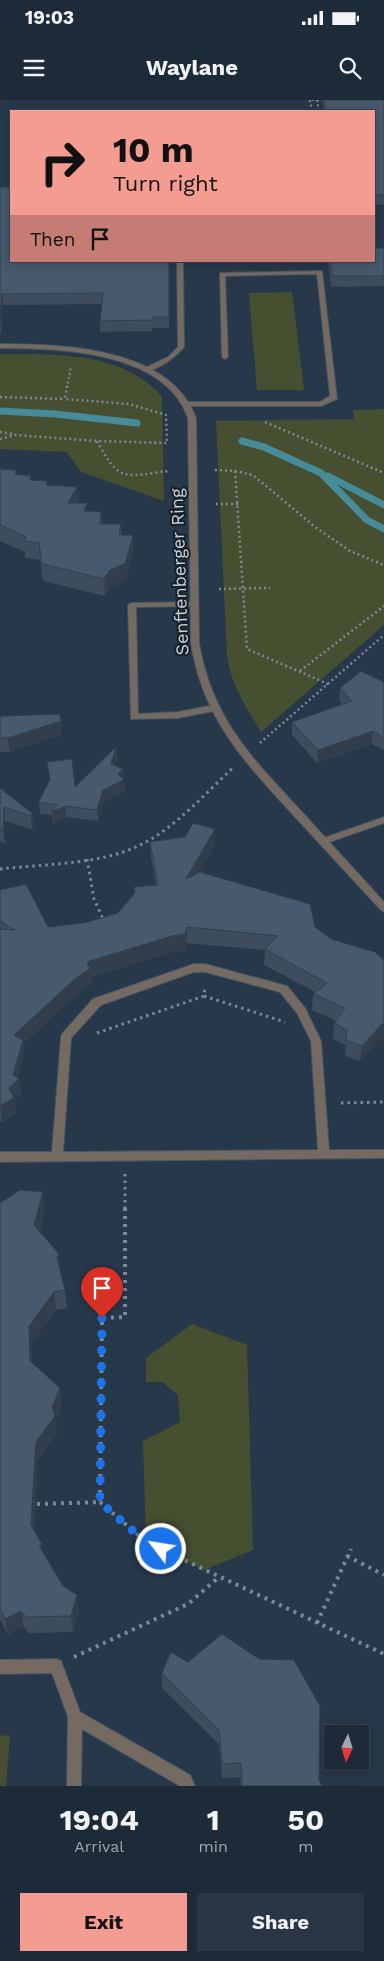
<!DOCTYPE html>
<html lang="en">
<head>
<meta charset="utf-8">
<style>
	body { margin:0; font-family:"Work Sans",sans-serif; background:#2a3643; color:#f1f3f6; height:100vh; display:flex; flex-direction:column; font-size:19px; white-space:nowrap }
	* { box-sizing:border-box; margin:0 }
	p { font-size:16px; color:#a0a7ae }
	.icon { flex:none; width:28px; height:28px; fill:none; stroke:currentColor; stroke-width:2; stroke-linecap:round; stroke-linejoin:round }
	.map { position:relative; height:1686px; overflow:hidden }
	.sheet { display:flex; flex-direction:column; background:#1d2a38; flex:1 }
	.sheet>* { flex:none }
	.banner { position:absolute; left:10px; top:10px; width:365px; height:152px; border-radius:0px; box-shadow:0 2px 12px #0003,0 0 0 1px #3b4653; background:#f59c92; color:#111; overflow:hidden }
	.needle { width:32px; rotate:184deg }
	.fabs { position:absolute; left:324px; top:1625px; display:grid; gap:10px }
	.fabs a { display:grid; place-items:center; width:45px; height:45px; border-radius:0px; background:#1d2a38; box-shadow:0 2px 12px #0003,0 0 0 1px #3b4653; font-size:25px }
	.pin { position:absolute; display:grid; place-items:center; width:42px; height:42px; color:#fff; margin:-51px -21px; border-radius:50% 50% 50% 0; rotate:-45deg; box-shadow:0 0 5px #0007 }
	.pin .icon { rotate:45deg }
	.me { position:absolute; width:55px; margin:-28px; rotate:301deg; stroke-linejoin:round; filter:drop-shadow(0 0 4px #0008) }
	.turn { display:flex; align-items:center; gap:18px; height:105px; padding:0 20px; font-size:22px }
	.turn .icon { width:65px; height:65px; stroke-width:2.5 }
	.turn b { display:block; font-size:35px; line-height:42px }
	.then { display:flex; align-items:center; height:48px; padding:0 20px; background:#0003; gap:10px; font-size:19px }
	.eta { display:flex; justify-content:space-evenly; align-items:center; height:85px; text-align:center }
	.eta b { font-size:30px; font-weight:700; line-height:35px }
	.primary-button { display:flex; gap:10px; margin-top:auto; padding:10px 20px }
	.primary-button a { flex:1; height:58px; border-radius:0px; background:#f59c92; color:#111; font-size:20px; font-weight:700; line-height:58px; text-align:center }
	.primary-button a+a { background:#2a3643; color:#f1f3f6 }
	.status { display:flex; justify-content:space-between; align-items:center; height:35px; padding:0 25px; background:#1d2a38; direction:ltr }
	.status svg { height:14px; fill:currentColor }
	header { display:flex; justify-content:space-between; align-items:center; height:65px; padding:0 20px; background:#1d2a38; font-size:22px; font-weight:700 }
	.map>svg:first-child { display:block }
	.green { fill:#474f31 }
	.lines { fill:none; stroke-linecap:round; stroke-linejoin:round }
	.stream { stroke:#458c98; stroke-width:7 }
	.lane-casing { stroke:#445465; stroke-width:2 }
	.street-casing { stroke:#445465; stroke-width:2 }
	.path-far3 { stroke:#7b8897; stroke-width:2; stroke-dasharray:2 2.5; stroke-linecap:butt }
	.path-far2 { stroke:#7b8897; stroke-width:2.5; stroke-dasharray:2 3; stroke-linecap:butt }
	.path-far1 { stroke:#7b8897; stroke-width:3; stroke-dasharray:2.5 4; stroke-linecap:butt }
	.path { stroke:#7b8897; stroke-width:4; stroke-dasharray:3 5; stroke-linecap:butt }
	.lane { fill:#746a62; fill-rule:evenodd }
	.street { fill:#746a62; fill-rule:evenodd }
	.wall { fill:#3d4d5e }
	.shaded-wall { fill:#323e4c }
	.building { fill:#47596d; stroke:#323e4c }
	.route { stroke:#1a73e8; stroke-width:9; stroke-dasharray:0 16.2 }
	.labels { text-anchor:middle; dominant-baseline:central; stroke-width:4; stroke-linejoin:round; paint-order:stroke }
	.street-label { font-size:18px; fill:#c8d2de; stroke:#171f27 }
</style>
</head>
<body>
<div class="status"><b>19:03</b><svg viewBox="0 0 49 12"><path d="M0 12V9h3v3zM5 12V6h3v6zM10 12V3h3v9zM15 12V0h3v12zM26 1h20v11H26zM47 4h2v5h-2z"/></svg></div>
<header><svg class="icon" aria-label="menu" viewBox="0 0 24 24"><path d="M4 6h16M4 12h16M4 18h16"/></svg>Waylane<svg class="icon" aria-label="search" viewBox="0 0 24 24"><circle cx="10" cy="10" r="6"/><path d="M15 15l6 6"/></svg></header>
<div class="map">
<svg width="384" height="1686" viewBox="0 0 384 1686">
	<rect width="100%" height="100%" fill="#27384a"/>
	<path class="green" d="M292 192 304 290H257L249 193Z
		M0 254C55 254 123 251 162 297L164 401 81 372 67 352 0 349Z
		M384 309V525L261 632C246 607 231 585 227 556L216 321 354 319 353 310Z
		M192 1224 247 1245 253 1450 204 1470 146 1442 143 1341 180 1322 178 1295 162 1282H146V1258Z
		M10 1635 6 1686H0V1636Z"/>
	<g class="lines">
		<path class="stream" d="M0 311 55 314 137 323
			M242 341 264 347 321 373 367 420 384 429
			M328 376 384 405"/>
		<g class="lane-casing">
			<path id="lane" d="M177 161H183L184 247C176 257 156 272 143 271V269L168 257 178 247Z
				M322 171 337 299 321 306H185L184 304 188 302H320L330 296 317 174 225 176 228 257 225 259 222 257 220 173Z
				M194 502 198 504 197 506 136 507 138 614 178 612 214 605 218 608 214 611 178 618 131 619 128 505 132 503Z
				M384 717V723L324 744 319 741 321 739Z
				M194 864H205L287 886 305 908 321 941 329 1050H384V1058L0 1062V1052H52L61 937 62 934 93 899ZM194 872H205L280 892 297 913 311 941 318 1050 63 1052 71 938 101 905Z
				M56 1559 61 1561 80 1612 190 1675 195 1686H180L82 1629 81 1686H67L68 1617 52 1573 0 1574V1560Z"/>
		</g>
		<g class="street-casing">
			<path id="street" d="M0 244C62 244 170 247 196 318L199 543C212 619 252 658 302 712 329 742 357 772 384 802V812L381 810C352 779 324 748 295 717 245 662 203 620 191 543L188 318C165 251 59 248 0 248Z"/>
		</g>
		<path class="path-far3" d="M317 0 319 11
			M312 11 310 0H321
			M67 288 71 267"/>
		<path class="path-far2" d="M0 297 65 299
			M265 322 384 373
			M0 332 14 334
			M0 339 15 335 97 341 167 343 166 315 129 304 65 299 67 286
			M97 341C120 384 125 376 169 371
			M215 370 235 371 253 375 315 427 350 451 384 465
			M235 371 247 549 328 584
			M216 404H238
			M219 489 270 488
			M300 571 384 506
			M260 643 384 535"/>
		<path class="path-far1" d="M87 759 94 799 104 821
			M0 769C44 764 95 765 136 747 174 730 204 694 234 667
			M204 896 285 922
			M97 933 204 896 205 886
			M341 1003 384 1002
			M125 1074V1108"/>
		<path class="path" d="M100 1402 146 1442 384 1554
			M37 1404 100 1402 102 1218 125 1217V1107
			M347 1456 384 1475
			M317 1523 351 1449
			M74 1557 188 1504 219 1477"/>
		<use href="#lane" class="lane"/>
		<use href="#street" class="street"/>
	</g>
	<path class="wall" d="M322 0H384V105H374V11H324Z
		M0 87 169 161V228H152V231L100 232V221L102 204 3 205 1 233H0Z
		M384 148V186L331 187 328 161H374Z
		M0 364 1 369 16 374 31 376V380L47 381V385L77 387 78 403 88 412H101L102 424H121V435H133V452L126 481 110 487 105 496 43 481 40 460 25 458V452L0 441Z
		M384 582V651L372 644 317 663 292 635V622L343 605 339 600 340 588Z
		M0 617 61 621 62 635 9 652H0Z
		M116 647 117 658 115 665 123 669 125 692 104 701 98 721 66 717 54 723 53 721 52 715 40 714 39 702 50 681 47 662 75 687Z
		M0 688 32 713 33 728 32 730 5 721V744L0 741Z
		M150 742 215 744 199 772 315 827 380 939 360 961 345 956 346 945 333 939 334 923 336 921 312 910 313 894 315 892 264 865 265 850 187 843 185 850 172 852 91 877V884L76 895 23 944 24 955 18 978 19 979 21 994 14 1000 16 1013 2 1022 0 1021V790L48 827 84 823 118 813 134 794V787L156 785 151 758Z
		M0 1103 45 1110 40 1131 61 1172V1173L65 1190 67 1208 56 1210 31 1244 32 1263 62 1306 55 1320 57 1333 38 1360 34 1430 44 1454 79 1511 73 1532 28 1533 24 1527 8 1535 0 1519Z
		M162 1573 319 1680 322 1686H241L240 1677 222 1678 219 1644 162 1588Z"/>
	<path class="shaded-wall" d="M2 194 3 205 1 233 0 220Z
		M77 387 78 404 68 403Z
		M87 403 88 420 84 411Z
		M133 435V452L126 481 110 487 105 496 104 479Z
		M61 621 62 635 9 652 8 638Z
		M373 631 372 644 317 663 318 650Z
		M116 647 117 658 112 675 111 664Z
		M123 669 125 692 104 701 98 721 97 710 103 690Z
		M66 706V717L54 723 53 711Z
		M4 707 5 721V744L3 730Z
		M32 713 33 728 32 730 31 716Z
		M215 729V744L187 795 186 779Z
		M187 827V843L185 850 172 852 91 877V884L76 895 23 944 24 955 18 980 19 979 21 994 14 1000 16 1013 2 1022 0 1006 9 988 13 975 14 935 87 862Z
		M384 923V938L380 939 360 961 362 946 382 924Z
		M43 1092 45 1110 37 1144 34 1125Z
		M59 1154 61 1172 58 1176 57 1158Z
		M54 1192 56 1210 31 1244 32 1279 30 1261 29 1226Z
		M60 1288 62 1306 55 1320 57 1333 38 1360 33 1441 31 1425 36 1342Z
		M42 1444 45 1461 39 1446Z
		M77 1495 79 1511 73 1532 71 1516Z
		M21 1511 24 1527 8 1535 5 1519Z"/>
	<path class="building" d="M324 0H384V95H374V11H326Z
		M0 87H11V161H169V217H152V220L100 221 103 193 2 194 0 220Z
		M374 148H384V176H332L330 161H374Z
		M0 369 16 370 15 374 31 376 30 380 47 381V385L77 387 68 403H87L84 411 101 412 100 424H121L119 435H133L125 464 110 470 104 479 42 464 39 443 24 441 26 437 0 425Z
		M361 571 384 582V638L373 631 318 650 292 622 352 601 340 588Z
		M60 614 61 621 8 638H0V617L3 616Z
		M116 647 111 664 123 669 118 674 124 680 103 690 97 710 66 706 53 711 52 710 57 705 39 702 50 679 47 662 72 659 75 687Z
		M0 688 32 713 31 716 4 707 3 730 0 728Z
		M193 723 215 729 186 779 200 772 310 804 315 827 331 839 375 852 384 860V923L382 924 362 946 346 940 347 930 334 923 345 908 313 894 327 883 265 849 278 836 187 827 185 834 172 836 87 862 90 869 75 879 14 935 23 940 13 975 19 979 9 988 14 998 0 1006V829L15 830 0 821V790L26 784 48 827 84 823 118 813 135 793 134 787 158 785 150 742 185 737Z
		M20 1090 43 1092 34 1125 59 1154 57 1158 65 1190 54 1192 29 1226 30 1261 60 1288 52 1307 55 1316 36 1342 31 1425 42 1444 39 1446 63 1486 77 1495 71 1516 26 1517 21 1511 5 1519 0 1509V1103Z
		M222 1534 259 1559 294 1560 320 1606 319 1680 322 1686H242L241 1663 222 1664 219 1630 162 1573 171 1552 188 1562Z"/>
	<g class="lines">
		<path class="route" d="M102 1218 100 1402 146 1442 161 1449"/>
	</g>
	<g class="labels">
		<g class="street-label">
			<text transform="translate(179 472) rotate(-92)">Senftenberger Ring</text>
		</g>
	</g>
</svg>
<div class="fabs">
<a><svg class="needle" viewBox="-14 -14 28 28"><path d="M0-13l5 13h-10z" fill="#e53935"/><path d="M0 13l5-13h-10z" fill="#a0a7ae"/></svg></a>
</div>
<div class="pin" style="left:102px;top:1218px;background:#d93025"><svg class="icon" aria-label="arrive" viewBox="0 0 24 24"><path d="M6 21V4h12l-3 4 3 4H6"/></svg></div>
<svg class="me" style="left:161px;top:1449px" viewBox="-20 -20 40 40"><circle r="17" fill="#1a73e8" stroke="#fff" stroke-width="3"/><path d="M0-11L8 9 0 5-8 9z" fill="#fff"/></svg>
<div class="banner">
<div class="turn"><svg class="icon" aria-label="right" viewBox="0 0 24 24"><path d="M7 20v-9h11M14 6l5 5-5 5"/></svg><div><b>10 m</b>Turn right</div></div>
<div class="then">Then<svg class="icon" aria-label="arrive" viewBox="0 0 24 24"><path d="M6 21V4h12l-3 4 3 4H6"/></svg></div>
</div>
</div>
<section class="sheet">
<div class="eta">
<div><b>19:04</b><p>Arrival</p></div>
<div><b>1</b><p>min</p></div>
<div><b>50</b><p>m</p></div>
</div>
<div class="primary-button"><a>Exit</a><a>Share</a></div>
</section>
</body>
</html>
